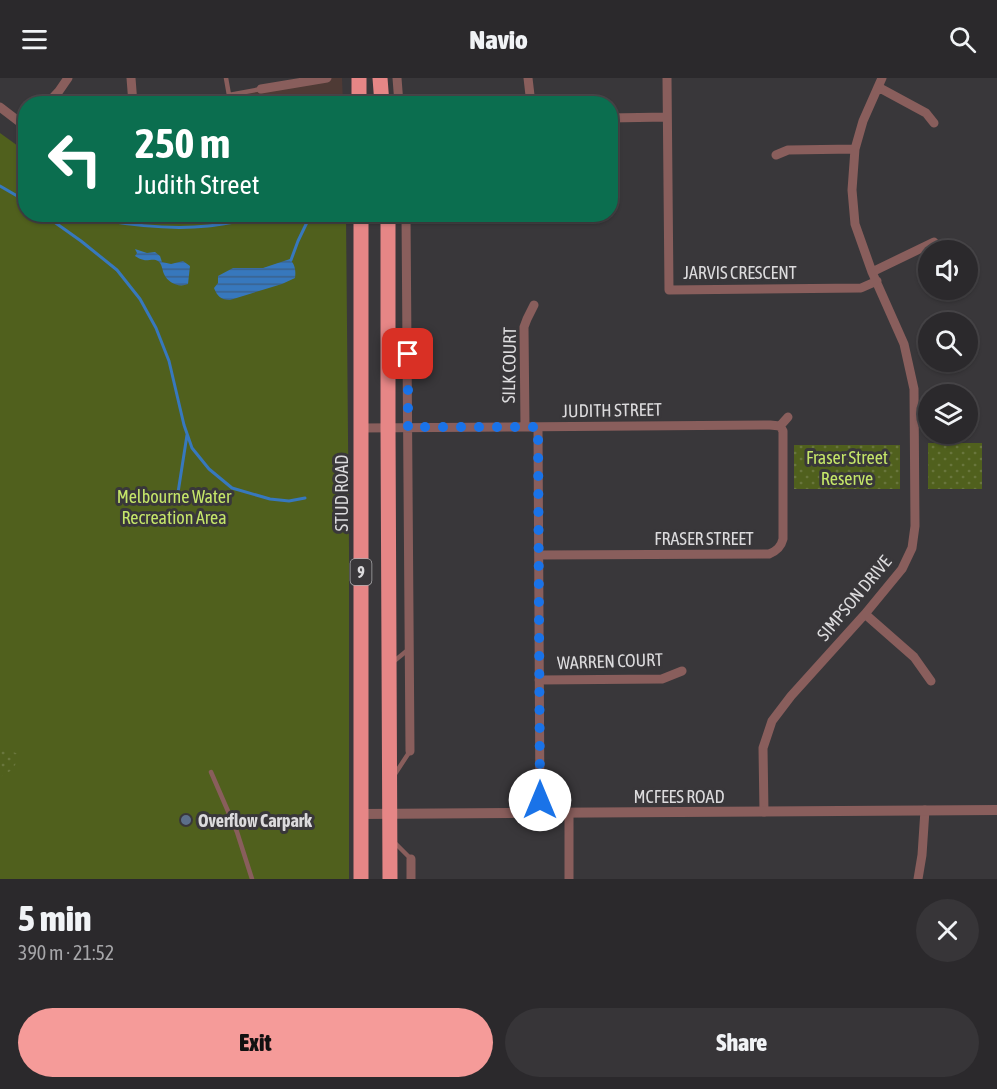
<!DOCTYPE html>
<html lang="en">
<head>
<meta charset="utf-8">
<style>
	body { margin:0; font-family:"Asap Condensed",sans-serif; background:#373538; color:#f1f3f6; height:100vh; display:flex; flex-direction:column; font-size:22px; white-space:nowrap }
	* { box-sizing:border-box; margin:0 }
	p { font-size:20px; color:#a6a6a9 }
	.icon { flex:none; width:33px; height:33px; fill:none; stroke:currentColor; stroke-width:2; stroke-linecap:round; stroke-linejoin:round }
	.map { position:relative; height:801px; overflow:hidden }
	.panel { display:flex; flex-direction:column; background:#2b292c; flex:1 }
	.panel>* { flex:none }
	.banner { position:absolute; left:18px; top:18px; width:600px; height:126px; border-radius:24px; box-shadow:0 2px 4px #0004,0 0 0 2px #474548; background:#0b6e4f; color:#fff; overflow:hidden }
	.controls { position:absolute; left:918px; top:162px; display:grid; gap:12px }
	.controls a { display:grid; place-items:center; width:60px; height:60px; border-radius:50%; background:#2b292c; box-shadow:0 2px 4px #0004,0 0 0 2px #474548; font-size:30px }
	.pin { position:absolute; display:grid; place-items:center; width:51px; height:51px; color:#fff; margin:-26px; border-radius:12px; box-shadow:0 3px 9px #0006 }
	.me { position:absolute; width:66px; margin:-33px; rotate:0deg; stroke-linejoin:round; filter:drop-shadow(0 0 4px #0008) }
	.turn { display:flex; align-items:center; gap:21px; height:126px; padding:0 18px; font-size:27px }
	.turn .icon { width:78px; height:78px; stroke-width:2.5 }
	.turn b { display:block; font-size:42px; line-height:51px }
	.round { display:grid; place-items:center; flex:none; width:63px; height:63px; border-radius:32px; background:#373538 }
	.summary { display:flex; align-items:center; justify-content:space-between; height:102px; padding:0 18px }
	h1 { font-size:36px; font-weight:800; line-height:45px }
	.button { display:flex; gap:12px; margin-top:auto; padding:12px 18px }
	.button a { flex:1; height:69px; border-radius:36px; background:#f59b99; color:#111; font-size:24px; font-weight:800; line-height:69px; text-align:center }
	.button a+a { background:#373538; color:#f1f3f6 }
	header { display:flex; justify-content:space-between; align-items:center; height:78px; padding:0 18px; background:#2b292c; font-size:27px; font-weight:800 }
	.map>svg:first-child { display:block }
	.commercial { fill:#4e3a35 }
	.grass { fill:#50601d }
	.park { fill:url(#park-dots) }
	.water { fill:url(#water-rules) }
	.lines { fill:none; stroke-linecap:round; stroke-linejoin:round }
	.stream { stroke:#3778bd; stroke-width:3 }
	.service { stroke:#895e5c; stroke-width:4.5 }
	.minor { stroke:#895e5c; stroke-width:9 }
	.tertiary { stroke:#895e5c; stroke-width:10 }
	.trunk { stroke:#e68686; stroke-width:15 }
	.route { stroke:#1a73e8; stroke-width:10; stroke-dasharray:0 18 }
	.service-dot { fill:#5c6f8a; stroke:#39373a; stroke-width:2 }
	.labels { text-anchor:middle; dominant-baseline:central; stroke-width:6; stroke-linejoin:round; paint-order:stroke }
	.shield { fill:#39373a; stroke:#abaaac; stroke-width:1.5 }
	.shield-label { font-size:16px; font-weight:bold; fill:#dcdbdd }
	.street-label { font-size:18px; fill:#dcdbdd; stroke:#39373a }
	.park-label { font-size:18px; fill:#c5e669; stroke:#39373a }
	.poi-label { font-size:18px; font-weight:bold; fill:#dcdbdd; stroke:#39373a; text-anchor:start }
</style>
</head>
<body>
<header><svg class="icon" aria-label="menu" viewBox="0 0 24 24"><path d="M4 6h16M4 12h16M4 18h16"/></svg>Navio<svg class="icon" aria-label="search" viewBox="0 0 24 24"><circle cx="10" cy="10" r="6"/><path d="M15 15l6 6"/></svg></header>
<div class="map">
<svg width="997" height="801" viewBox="0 0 997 801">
	<defs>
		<pattern id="park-dots" width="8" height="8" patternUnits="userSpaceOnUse" patternTransform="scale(1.5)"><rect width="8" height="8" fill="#50601d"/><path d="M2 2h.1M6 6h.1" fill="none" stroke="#69763d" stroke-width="1.8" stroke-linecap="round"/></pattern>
		<pattern id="water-rules" width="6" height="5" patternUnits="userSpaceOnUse" patternTransform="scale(1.5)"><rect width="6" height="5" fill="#3778bd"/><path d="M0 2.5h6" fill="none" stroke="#3b628c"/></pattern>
	</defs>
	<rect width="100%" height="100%" fill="#39373a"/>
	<path class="commercial" d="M313 0H342L343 25H233L231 15Z"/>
	<path class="grass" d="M0 55 25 73 26 136 346 137 349 469V801H0Z"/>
	<path class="park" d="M928 365H982V411H928Z
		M794 367H900V411H794Z
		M0 669 21 677 12 692 0 699Z"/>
	<path class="water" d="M135 171 147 175 155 174 160 178 162 184 171 186 183 183 190 188 188 206C179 210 168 205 164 196 162 191 162 186 158 183 154 180 148 183 144 182 140 181 138 180 135 178L137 175Z
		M290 181C295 187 296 192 295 200L282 206 230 222C221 222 217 218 214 210L218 205V198L233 190H263Z"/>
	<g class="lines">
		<path class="stream" d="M0 108 19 119 26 121
			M43 136 81 163 117 192 140 221 156 250 169 283 184 347 192 370 209 391 232 410 270 421 289 423 305 420
			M80 136C118 147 169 152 208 148 229 146 250 141 271 136
			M291 182 298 163 311 136
			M177 421 187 357"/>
		<path class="service" d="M226 0 229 17 261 11
			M393 584 409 571
			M211 694 237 754 252 801
			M395 696 410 673
			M394 764 411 781"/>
		<path class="minor" d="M131 0 133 26
			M397 0 399 26
			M528 0 531 26
			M667 0 669 212 861 210 877 203
			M878 9 926 35 934 45
			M261 11 327 0
			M47 26 59 13 68 0
			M0 29 26 49
			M610 40 667 39
			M776 77 788 72 855 71
			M406 136 410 673
			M872 194 934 164
			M780 348 788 339
			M525 349 524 249 527 241 534 227
			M538 349 540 735
			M361 350 770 347 780 348
			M539 477 769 476C777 473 781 469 783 461V353L780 348
			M865 536 914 579 931 603
			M539 602 662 601 682 593
			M764 734 763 670 772 643 791 618 865 536 902 491 912 470 915 448 914 311 904 266 872 194 855 146 852 112 855 71 863 43 882 0
			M569 735V801
			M411 801V781
			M918 801 922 777 925 732"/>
		<path class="tertiary" d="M361 736 997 732"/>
		<path class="trunk" d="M380 0 382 26
			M359 26V0
			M361 136V801
			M388 136V349L390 801"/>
	</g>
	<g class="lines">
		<path class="route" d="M408 276V349H538L540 722"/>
	</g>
	<circle class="service-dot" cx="186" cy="742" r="6"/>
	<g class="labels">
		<rect class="shield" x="350.5" y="481" width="21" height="26" rx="4.5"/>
		<g class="shield-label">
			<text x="361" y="494">9</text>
		</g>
		<g class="street-label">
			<text x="740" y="194">JARVIS CRESCENT</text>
			<text transform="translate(509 287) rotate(-89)">SILK COURT</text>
			<text transform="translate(612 332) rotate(-1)">JUDITH STREET</text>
			<text transform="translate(341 415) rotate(-90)">STUD ROAD</text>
			<text x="704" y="460">FRASER STREET</text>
			<text transform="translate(854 520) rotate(-50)">SIMPSON DRIVE</text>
			<text transform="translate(610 583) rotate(-2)">WARREN COURT</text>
			<text x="679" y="718">MCFEES ROAD</text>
		</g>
		<g class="park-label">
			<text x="847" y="379">Fraser Street<tspan x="847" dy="21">Reserve</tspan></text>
			<text x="174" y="418">Melbourne Water<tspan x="174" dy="21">Recreation Area</tspan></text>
		</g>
		<g class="poi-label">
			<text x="198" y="742">Overflow Carpark</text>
		</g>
	</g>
</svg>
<div class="controls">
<a><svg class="icon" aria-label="sound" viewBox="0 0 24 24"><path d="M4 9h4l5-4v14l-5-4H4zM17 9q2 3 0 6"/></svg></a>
<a><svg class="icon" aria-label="search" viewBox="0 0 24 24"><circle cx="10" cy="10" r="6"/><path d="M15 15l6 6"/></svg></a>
<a><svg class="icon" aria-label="layers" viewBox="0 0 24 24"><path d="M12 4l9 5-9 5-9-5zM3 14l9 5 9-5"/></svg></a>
</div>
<div class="pin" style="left:408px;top:276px;background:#d93025"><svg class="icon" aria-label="arrive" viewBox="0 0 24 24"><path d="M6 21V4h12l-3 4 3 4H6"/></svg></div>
<svg class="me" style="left:540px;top:722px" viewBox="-20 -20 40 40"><circle r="19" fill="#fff"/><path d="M0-13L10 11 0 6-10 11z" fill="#1a73e8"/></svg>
<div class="banner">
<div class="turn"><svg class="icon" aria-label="left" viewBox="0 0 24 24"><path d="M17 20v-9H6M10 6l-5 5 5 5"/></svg><div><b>250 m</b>Judith Street</div></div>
</div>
</div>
<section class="panel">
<div class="summary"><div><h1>5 min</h1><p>390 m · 21:52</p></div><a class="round"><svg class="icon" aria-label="close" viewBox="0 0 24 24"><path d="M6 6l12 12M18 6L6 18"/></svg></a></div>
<div class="button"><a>Exit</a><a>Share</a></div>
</section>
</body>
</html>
